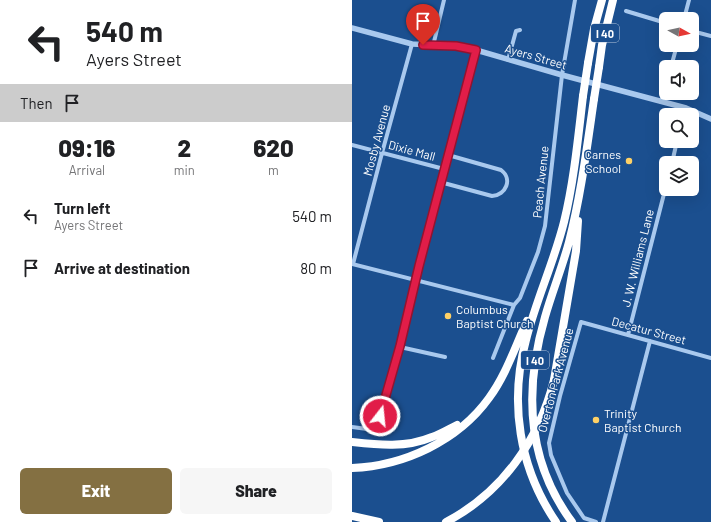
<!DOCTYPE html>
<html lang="en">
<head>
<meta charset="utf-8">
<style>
	body { margin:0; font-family:Barlow,sans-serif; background:#f6f6f6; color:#202124; height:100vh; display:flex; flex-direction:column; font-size:15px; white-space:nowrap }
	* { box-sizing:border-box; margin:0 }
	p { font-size:13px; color:#757577 }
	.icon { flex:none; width:22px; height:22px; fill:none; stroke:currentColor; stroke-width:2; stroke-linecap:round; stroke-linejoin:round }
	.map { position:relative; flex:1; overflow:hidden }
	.sheet { display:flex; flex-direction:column; background:#fff; width:352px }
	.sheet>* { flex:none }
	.banner { background:#fff; color:#202124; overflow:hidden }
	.needle { width:26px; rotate:98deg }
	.buttons { position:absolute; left:307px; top:12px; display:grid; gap:8px }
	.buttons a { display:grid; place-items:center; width:40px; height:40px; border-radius:6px; background:#fff; box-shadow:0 4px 16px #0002; font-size:20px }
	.pin { position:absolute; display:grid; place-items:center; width:34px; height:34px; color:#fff; margin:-41px -17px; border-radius:50% 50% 50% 0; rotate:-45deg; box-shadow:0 0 4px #0007 }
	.pin .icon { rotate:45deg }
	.me { position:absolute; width:44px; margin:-22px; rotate:16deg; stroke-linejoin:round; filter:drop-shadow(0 0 3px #0008) }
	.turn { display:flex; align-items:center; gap:14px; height:84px; padding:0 20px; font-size:18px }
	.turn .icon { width:52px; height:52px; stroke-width:2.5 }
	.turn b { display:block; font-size:28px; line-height:34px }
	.then { display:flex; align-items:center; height:38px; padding:0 20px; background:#0003; gap:8px; font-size:15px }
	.eta { display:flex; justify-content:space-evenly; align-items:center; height:68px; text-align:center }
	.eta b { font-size:24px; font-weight:800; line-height:28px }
	.primary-button { display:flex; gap:8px; margin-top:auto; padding:8px 20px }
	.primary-button a { flex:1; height:46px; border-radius:6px; background:#847042; color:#fff; font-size:16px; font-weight:800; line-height:46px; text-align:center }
	.primary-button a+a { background:#f6f6f6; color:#202124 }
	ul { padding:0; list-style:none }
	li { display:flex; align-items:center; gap:12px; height:52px; padding:0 20px }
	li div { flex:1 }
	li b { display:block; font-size:15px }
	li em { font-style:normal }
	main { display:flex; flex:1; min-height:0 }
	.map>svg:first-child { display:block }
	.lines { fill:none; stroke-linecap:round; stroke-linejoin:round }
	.minor { stroke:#a9c9ee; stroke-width:4 }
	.tertiary { stroke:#a9c9ee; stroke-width:5.5 }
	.motorway { stroke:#fff; stroke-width:8 }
	.motorway-bridge { stroke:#fff; stroke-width:8 }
	.route-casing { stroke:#92132f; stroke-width:10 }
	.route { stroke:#e11d48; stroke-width:7 }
	.poi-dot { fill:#ffd166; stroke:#1b4f8f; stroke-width:1.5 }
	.labels { text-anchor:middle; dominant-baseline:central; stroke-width:3; stroke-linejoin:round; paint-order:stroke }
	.shield { fill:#1b4f8f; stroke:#bbcadd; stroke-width:1 }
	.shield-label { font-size:11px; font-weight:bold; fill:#fff }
	.street-label { font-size:12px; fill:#fff; stroke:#1b4f8f }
	.poi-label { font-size:12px; fill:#fff; stroke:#1b4f8f; text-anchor:start }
</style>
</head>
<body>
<main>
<section class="sheet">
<div class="banner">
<div class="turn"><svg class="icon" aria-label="left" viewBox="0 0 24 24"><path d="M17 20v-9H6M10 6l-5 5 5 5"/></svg><div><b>540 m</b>Ayers Street</div></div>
<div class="then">Then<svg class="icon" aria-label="arrive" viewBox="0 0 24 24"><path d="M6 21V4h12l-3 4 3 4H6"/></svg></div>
</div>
<div class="eta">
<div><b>09:16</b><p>Arrival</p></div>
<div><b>2</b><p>min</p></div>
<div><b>620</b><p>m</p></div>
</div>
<ul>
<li><svg class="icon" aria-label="left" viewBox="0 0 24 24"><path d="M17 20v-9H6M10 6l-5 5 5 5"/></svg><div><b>Turn left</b><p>Ayers Street</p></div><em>540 m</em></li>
<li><svg class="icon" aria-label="arrive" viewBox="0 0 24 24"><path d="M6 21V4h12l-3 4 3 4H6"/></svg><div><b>Arrive at destination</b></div><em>80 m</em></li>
</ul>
<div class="primary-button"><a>Exit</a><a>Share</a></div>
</section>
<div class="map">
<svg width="359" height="522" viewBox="0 0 359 522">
	<rect width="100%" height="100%" fill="#1b4f8f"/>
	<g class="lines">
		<path class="minor" d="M274 11 314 23
			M332 19 337 0
			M340 31 359 36
			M81 46 92 0
			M156 60 164 31 168 30
			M319 67 325 45
			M309 102 314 84
			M332 115 334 108
			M0 145 92 169
			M320 163 325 141
			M88 182 140 196C154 195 161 179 149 170L96 155
			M0 264 162 305
			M1 264 30 153 60 44
			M276 335 314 186
			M48 347 93 357
			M141 358 162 305 168 298 186 252 193 226 210 75 223 0
			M0 427 15 429H23L27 424 48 347 63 280 124 50
			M244 522 232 518 215 493 199 455 197 443 208 396 229 322 359 358
			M251 522 298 341"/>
		<path class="tertiary" d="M0 28 60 44 104 46 124 50 210 75 334 108 359 119"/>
		<path class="motorway" d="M236 63 242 29 250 0
			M247 67 250 45 261 0
			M202 380 224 251 226 221
			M0 442C27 445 54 448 80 437 89 434 97 429 105 425
			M0 468C52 466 106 441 137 398 154 375 163 347 175 321
			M0 516 27 522
			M204 522C167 468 157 402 174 340 184 300 202 262 212 222 222 181 226 138 231 96
			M220 522C174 460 172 389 193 317 200 292 210 268 217 242 229 195 235 147 242 99"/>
		<path class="motorway-bridge" d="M231 96 236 63
			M242 99 247 67
			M94 522C150 493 187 440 202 380"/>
	</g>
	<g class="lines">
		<g class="route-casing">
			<path id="route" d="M28 416 48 346 67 266 124 50 104 46 71 45"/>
		</g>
		<use href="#route" class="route"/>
	</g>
	<g class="poi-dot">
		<circle cx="277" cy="161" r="4"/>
		<circle cx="96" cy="316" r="4"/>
		<circle cx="244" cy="420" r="4"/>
	</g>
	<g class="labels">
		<g class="shield">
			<rect x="239" y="24" width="28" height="18" rx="3"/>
			<rect x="169" y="351" width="28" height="18" rx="3"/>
		</g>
		<g class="shield-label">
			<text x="253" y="33">I 40</text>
			<text x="183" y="360">I 40</text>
		</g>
		<g class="street-label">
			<text transform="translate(184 56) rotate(16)">Ayers Street</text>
			<text transform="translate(24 140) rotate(-75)">Mosby Avenue</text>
			<text transform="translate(60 150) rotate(15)">Dixie Mall</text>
			<text transform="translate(188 182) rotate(-84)">Peach Avenue</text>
			<text transform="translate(285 258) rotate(-76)">J. W. Williams Lane</text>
			<text transform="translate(297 330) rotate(15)">Decatur Street</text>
			<text transform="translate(203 380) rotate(-75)">Overton Park Avenue</text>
		</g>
		<g class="poi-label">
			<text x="269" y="154" text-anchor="end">Carnes<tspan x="269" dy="14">School</tspan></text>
			<text x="104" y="309">Columbus<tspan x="104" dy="14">Baptist Church</tspan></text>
			<text x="252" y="413">Trinity<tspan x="252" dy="14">Baptist Church</tspan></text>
		</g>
	</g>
</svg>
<div class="buttons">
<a><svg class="needle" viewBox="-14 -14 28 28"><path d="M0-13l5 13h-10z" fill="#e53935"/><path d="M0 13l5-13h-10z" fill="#757577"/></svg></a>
<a><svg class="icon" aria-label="sound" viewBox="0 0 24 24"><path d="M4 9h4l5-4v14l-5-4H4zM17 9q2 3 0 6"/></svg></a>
<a><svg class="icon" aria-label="search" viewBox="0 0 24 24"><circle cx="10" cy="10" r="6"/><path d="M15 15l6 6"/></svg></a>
<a><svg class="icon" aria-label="layers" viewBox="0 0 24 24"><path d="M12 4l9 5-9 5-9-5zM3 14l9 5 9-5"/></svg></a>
</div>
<div class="pin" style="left:71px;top:45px;background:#d93025"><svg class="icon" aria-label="arrive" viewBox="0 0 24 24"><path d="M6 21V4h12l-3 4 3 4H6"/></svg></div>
<svg class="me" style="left:28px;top:416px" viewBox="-20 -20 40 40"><circle r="17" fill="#e11d48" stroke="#fff" stroke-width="3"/><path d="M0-11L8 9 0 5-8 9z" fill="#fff"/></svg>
</div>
</main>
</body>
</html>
